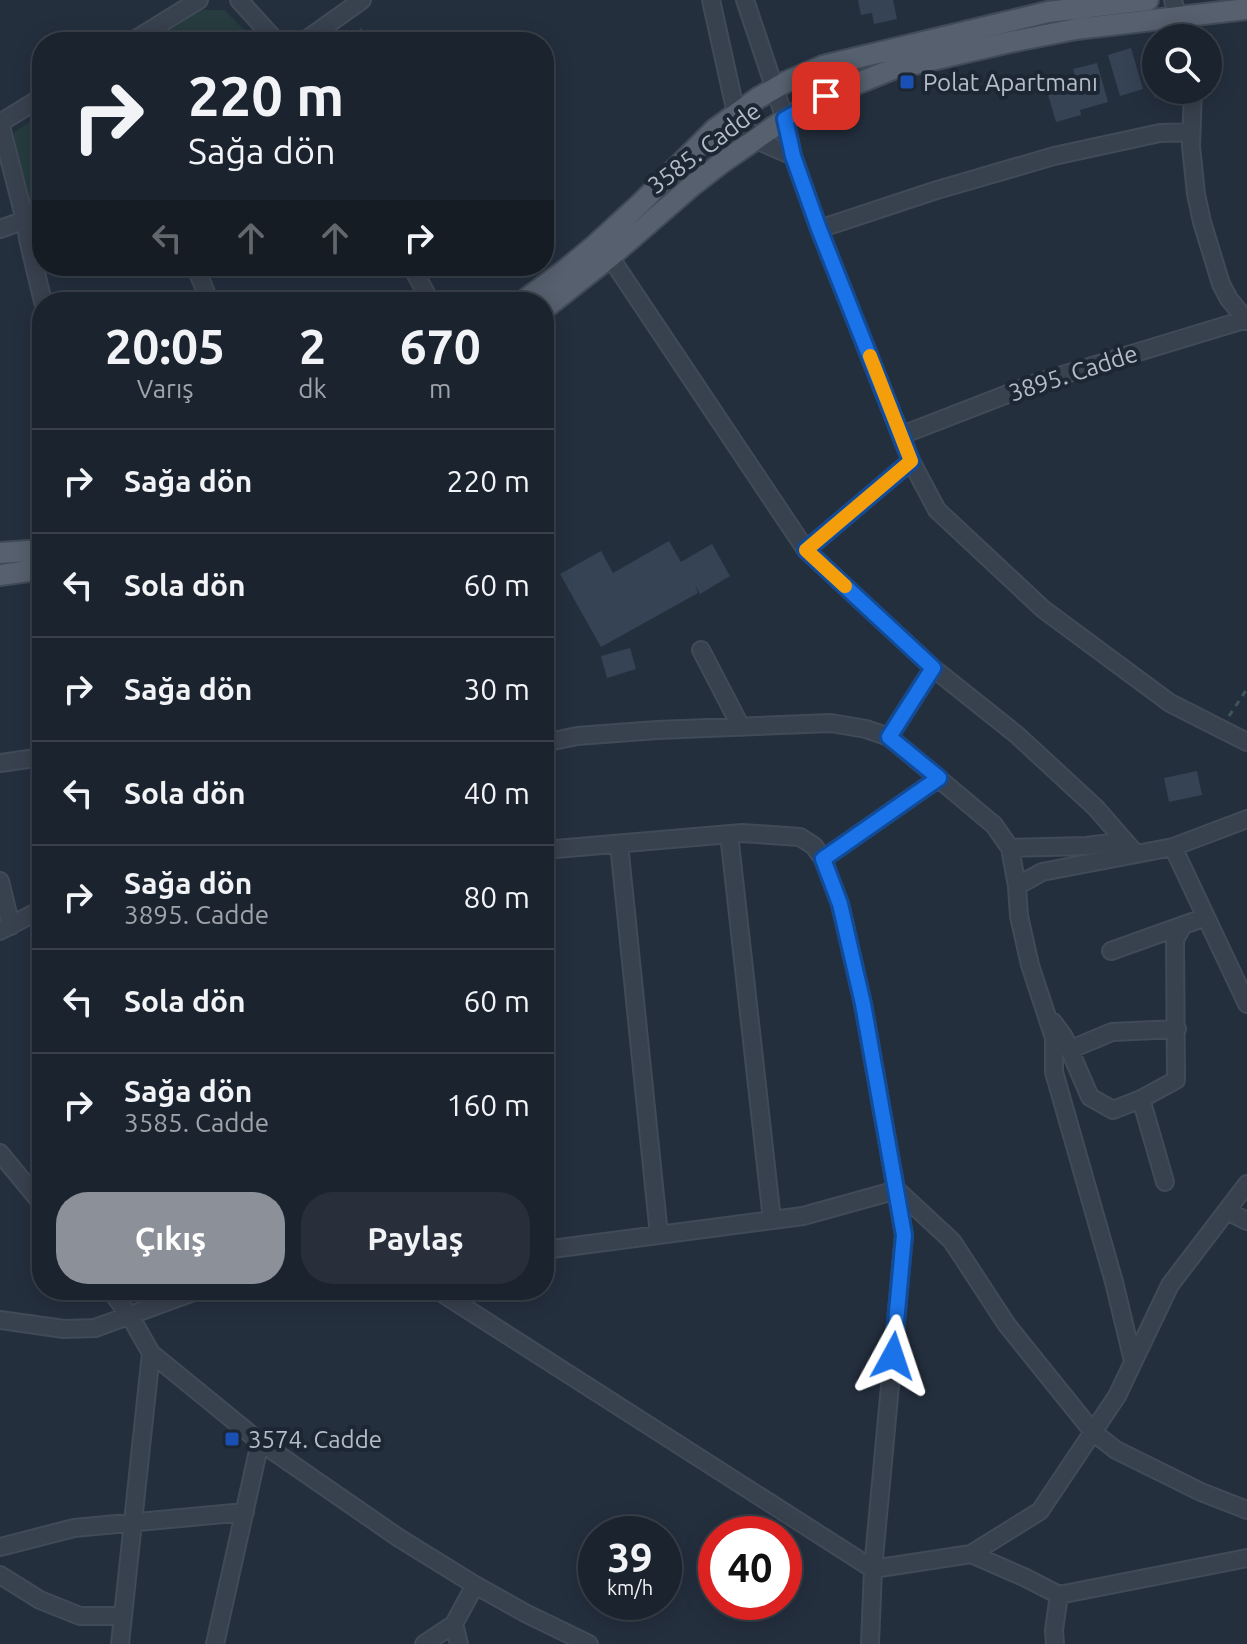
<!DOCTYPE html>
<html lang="tr">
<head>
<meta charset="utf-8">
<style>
	body { margin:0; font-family:Ubuntu,sans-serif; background:#282f3a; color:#f1f3f6; height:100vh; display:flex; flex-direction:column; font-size:30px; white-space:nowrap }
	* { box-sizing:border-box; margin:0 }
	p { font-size:26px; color:#a0a4aa }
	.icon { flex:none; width:44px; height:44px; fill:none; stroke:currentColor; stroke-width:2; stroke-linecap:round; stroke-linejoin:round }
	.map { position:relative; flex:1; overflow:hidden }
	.panel { position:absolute; left:32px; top:292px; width:522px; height:1008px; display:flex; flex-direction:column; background:#1b232e; border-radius:32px; box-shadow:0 4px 20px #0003,0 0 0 2px #39404a }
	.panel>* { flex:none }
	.guide { position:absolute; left:32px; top:32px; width:522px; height:244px; border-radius:32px; box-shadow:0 4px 20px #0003,0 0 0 2px #39404a; background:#1b232e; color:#f1f3f6; overflow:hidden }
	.buttons { position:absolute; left:1142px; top:24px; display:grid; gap:16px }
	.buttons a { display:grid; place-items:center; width:80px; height:80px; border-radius:50%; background:#1b232e; box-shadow:0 4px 20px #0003,0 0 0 2px #39404a; font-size:40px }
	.speed { position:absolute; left:578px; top:1516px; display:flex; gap:16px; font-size:40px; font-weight:700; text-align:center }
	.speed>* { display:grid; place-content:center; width:104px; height:104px; border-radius:50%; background:#1b232e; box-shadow:0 4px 20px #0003,0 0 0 2px #39404a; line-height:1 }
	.speed small { font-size:20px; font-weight:400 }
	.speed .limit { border:12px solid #d22; background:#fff; color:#111 }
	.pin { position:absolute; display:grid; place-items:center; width:68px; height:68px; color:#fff; margin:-34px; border-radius:16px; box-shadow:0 4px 12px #0006 }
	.me { position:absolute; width:88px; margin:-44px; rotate:5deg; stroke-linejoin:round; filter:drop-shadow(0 0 6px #0008) }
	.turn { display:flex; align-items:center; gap:28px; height:168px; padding:0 24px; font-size:36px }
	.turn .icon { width:104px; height:104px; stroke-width:2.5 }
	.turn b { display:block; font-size:56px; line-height:68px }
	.lanes { display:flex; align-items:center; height:76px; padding:0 24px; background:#0003; justify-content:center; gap:40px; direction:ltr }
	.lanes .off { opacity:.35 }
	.eta { display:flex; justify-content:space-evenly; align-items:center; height:136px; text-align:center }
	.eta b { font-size:48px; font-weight:600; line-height:56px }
	.cta { display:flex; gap:16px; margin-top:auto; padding:16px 24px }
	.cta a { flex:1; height:92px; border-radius:32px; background:#8c9099; color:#fff; font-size:32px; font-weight:600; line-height:92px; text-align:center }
	.cta a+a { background:#282f3a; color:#f1f3f6 }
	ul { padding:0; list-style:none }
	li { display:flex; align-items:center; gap:24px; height:104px; padding:0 24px; border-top:2px solid #39404a }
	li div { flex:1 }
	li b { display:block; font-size:30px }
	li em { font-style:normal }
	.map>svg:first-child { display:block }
	.green { fill:#263c3f }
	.building { fill:#364354 }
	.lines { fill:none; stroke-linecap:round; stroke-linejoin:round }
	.minor-casing { stroke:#414a57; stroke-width:20 }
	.major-casing { stroke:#414a57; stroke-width:24 }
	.path { stroke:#3f5557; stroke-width:3; stroke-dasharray:6 6; stroke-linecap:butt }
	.minor { stroke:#38414e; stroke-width:16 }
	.major { stroke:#56606e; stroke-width:20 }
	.route-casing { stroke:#114b97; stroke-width:20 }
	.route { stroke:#1a73e8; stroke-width:14 }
	.slow { stroke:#f59e0b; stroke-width:14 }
	.transit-dot { fill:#1a4fb4; stroke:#1d2633; stroke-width:3 }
	.labels { text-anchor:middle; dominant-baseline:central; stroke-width:8; stroke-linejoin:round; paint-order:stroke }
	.poi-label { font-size:24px; fill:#b4bcc9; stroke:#1d2633; text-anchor:start }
	.street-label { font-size:24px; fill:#b4bcc9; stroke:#1d2633 }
</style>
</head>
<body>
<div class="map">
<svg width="1247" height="1644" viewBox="0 0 1247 1644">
	<rect width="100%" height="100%" fill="#242f3e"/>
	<path class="green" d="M201 10H224L255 40 254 42H152Z
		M42 114V198L39 200 26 194 10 135Z"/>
	<path class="building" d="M858 0H893L897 19 874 24 872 13 861 15Z
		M361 28 372 42H344Z
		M1131 48 1143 89 1120 96 1108 55Z
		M1156 51V90L1176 91 1155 98 1142 56Z
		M1097 63 1108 102 1080 110 1081 115 1056 122 1045 84 1075 76 1073 69Z
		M669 541 681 562 712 544 730 576 700 594 695 585 698 593 601 647 560 574 601 551 613 573Z
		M630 648 636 669 607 678 601 656Z
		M1197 771 1202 795 1169 802 1164 778Z"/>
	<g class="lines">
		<g class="minor-casing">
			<path id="minor" d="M239 0 277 42
				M711 0 736 113 754 139 793 156
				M745 0 785 119 793 156 819 229 911 461 937 510 1043 609 1170 703 1247 742
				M1173 0 1183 38
				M131 42 199 0
				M303 42 362 0
				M1193 90 1191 146 1196 194 1202 222 1221 284 1229 299 1247 321
				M42 97 0 123 25 220 28 239 43 302
				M0 229 25 220 42 210
				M819 229 937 190 1054 156 1160 133 1191 132
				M610 257 806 550 933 668 1017 735 1096 808 1136 854
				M195 266 210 302
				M411 266 431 302
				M902 435 1036 383 1247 319
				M806 550 911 461
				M701 650 741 727
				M889 737 933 668
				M544 743 577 736 657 730 831 723 866 729 889 737 994 825 1010 848 1017 886 1019 916 1030 965 1054 1038V1072L1114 1282 1133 1361
				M0 763 42 757
				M729 834 772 1220
				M619 844 659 1235
				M1173 847 1247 1004
				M1010 848 1087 846 1125 841
				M544 850 742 833 800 837 814 846 823 859 840 904 863 1004 904 1235 873 1569 870 1644
				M823 859 939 778
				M0 881 11 926
				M1017 886 1042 872 1173 847 1247 819
				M0 931 42 909
				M1111 951 1206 917
				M1053 1022 1064 1037 1090 1097 1113 1110 1141 1099 1176 1080 1175 939 1183 926
				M1069 1050 1112 1032 1177 1029
				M1141 1099 1165 1182
				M0 1153 42 1204
				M1227 1211 1247 1221
				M544 1224 546 1250
				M544 1250 803 1216 897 1190 952 1241 1007 1325 1093 1432 1116 1450 1201 1492 1247 1510
				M110 1290 130 1316 151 1353 260 1442 399 1538 475 1585 527 1614 589 1644
				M437 1290 873 1569 971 1554 1040 1511 1117 1396 1170 1285 1247 1184
				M0 1320 64 1329 95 1328 199 1290
				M0 1547 74 1528 245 1512
				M971 1554 1026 1578 1059 1595 1247 1558
				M0 1575 40 1600 80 1616H123
				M120 1644 151 1353
				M215 1644 260 1442
				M424 1644 454 1624
				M459 1644 454 1624 475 1585
				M1055 1644 1054 1630 1059 1595"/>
		</g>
		<g class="major-casing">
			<path id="major" d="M522 302 564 271 593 247 642 202 715 129 758 98 786 82 823 66 1048 12 1148 0
				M544 309 610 257 693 185 720 164 785 119 826 96 893 69 1010 42 1076 29 1247 9
				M0 553 42 550
				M0 575 42 569"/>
		</g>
		<path class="path" d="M1229 716 1247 689"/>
		<use href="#minor" class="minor"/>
		<use href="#major" class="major"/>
	</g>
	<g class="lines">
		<g class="route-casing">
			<path id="route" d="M826 96 785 119 793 156 819 229 911 461 806 550 933 668 889 737 939 778 823 859 840 904 863 1004 904 1235 893 1356"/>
		</g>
		<use href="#route" class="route"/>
		<path class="slow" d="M845 586 806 550 911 461 870 356"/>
	</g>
	<g class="transit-dot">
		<rect x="899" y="74" width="16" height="16" rx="4"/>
		<rect x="224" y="1431" width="16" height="16" rx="4"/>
	</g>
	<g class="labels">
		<g class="poi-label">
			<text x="923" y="82">Polat Apartmanı</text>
			<text x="248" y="1439">3574. Cadde</text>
		</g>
		<g class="street-label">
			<text transform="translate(704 148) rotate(-37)">3585. Cadde</text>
			<text transform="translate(1073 373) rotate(-18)">3895. Cadde</text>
		</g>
	</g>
</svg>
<div class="buttons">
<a><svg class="icon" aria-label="search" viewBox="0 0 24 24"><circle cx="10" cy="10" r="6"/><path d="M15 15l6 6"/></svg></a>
</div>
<div class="speed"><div>39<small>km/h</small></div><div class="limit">40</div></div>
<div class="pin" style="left:826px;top:96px;background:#d93025"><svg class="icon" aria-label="arrive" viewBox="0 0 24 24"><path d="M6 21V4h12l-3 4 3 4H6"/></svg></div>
<svg class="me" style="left:893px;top:1356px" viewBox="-20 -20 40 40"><path d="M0-17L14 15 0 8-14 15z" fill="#1a73e8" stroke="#fff" stroke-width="4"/></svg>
<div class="guide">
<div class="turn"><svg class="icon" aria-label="right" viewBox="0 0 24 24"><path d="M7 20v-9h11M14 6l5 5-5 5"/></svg><div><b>220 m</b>Sağa dön</div></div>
<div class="lanes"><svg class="icon off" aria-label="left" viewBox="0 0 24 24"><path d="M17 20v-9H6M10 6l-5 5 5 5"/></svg><svg class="icon off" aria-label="ahead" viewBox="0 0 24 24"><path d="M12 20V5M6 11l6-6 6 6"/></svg><svg class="icon off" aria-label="ahead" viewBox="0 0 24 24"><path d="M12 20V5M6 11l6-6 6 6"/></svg><svg class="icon" aria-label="right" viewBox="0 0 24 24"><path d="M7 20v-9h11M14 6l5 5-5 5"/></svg></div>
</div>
<section class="panel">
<div class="eta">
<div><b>20:05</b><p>Varış</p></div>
<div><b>2</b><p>dk</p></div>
<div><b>670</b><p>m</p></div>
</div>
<ul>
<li><svg class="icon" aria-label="right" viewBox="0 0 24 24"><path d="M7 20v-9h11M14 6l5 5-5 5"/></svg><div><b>Sağa dön</b></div><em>220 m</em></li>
<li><svg class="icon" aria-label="left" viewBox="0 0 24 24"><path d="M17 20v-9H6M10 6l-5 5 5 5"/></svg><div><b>Sola dön</b></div><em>60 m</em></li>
<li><svg class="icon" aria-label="right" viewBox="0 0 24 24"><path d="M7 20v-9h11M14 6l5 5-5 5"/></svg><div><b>Sağa dön</b></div><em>30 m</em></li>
<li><svg class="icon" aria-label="left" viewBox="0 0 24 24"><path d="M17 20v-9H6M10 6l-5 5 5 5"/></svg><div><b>Sola dön</b></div><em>40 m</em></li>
<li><svg class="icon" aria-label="right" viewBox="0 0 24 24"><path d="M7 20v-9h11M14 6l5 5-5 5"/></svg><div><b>Sağa dön</b><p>3895. Cadde</p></div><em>80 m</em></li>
<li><svg class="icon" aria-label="left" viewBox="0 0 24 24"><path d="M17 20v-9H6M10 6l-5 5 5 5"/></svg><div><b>Sola dön</b></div><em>60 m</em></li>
<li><svg class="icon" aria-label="right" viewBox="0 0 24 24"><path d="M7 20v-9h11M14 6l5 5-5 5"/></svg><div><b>Sağa dön</b><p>3585. Cadde</p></div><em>160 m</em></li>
</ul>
<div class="cta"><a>Çıkış</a><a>Paylaş</a></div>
</section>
</div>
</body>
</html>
